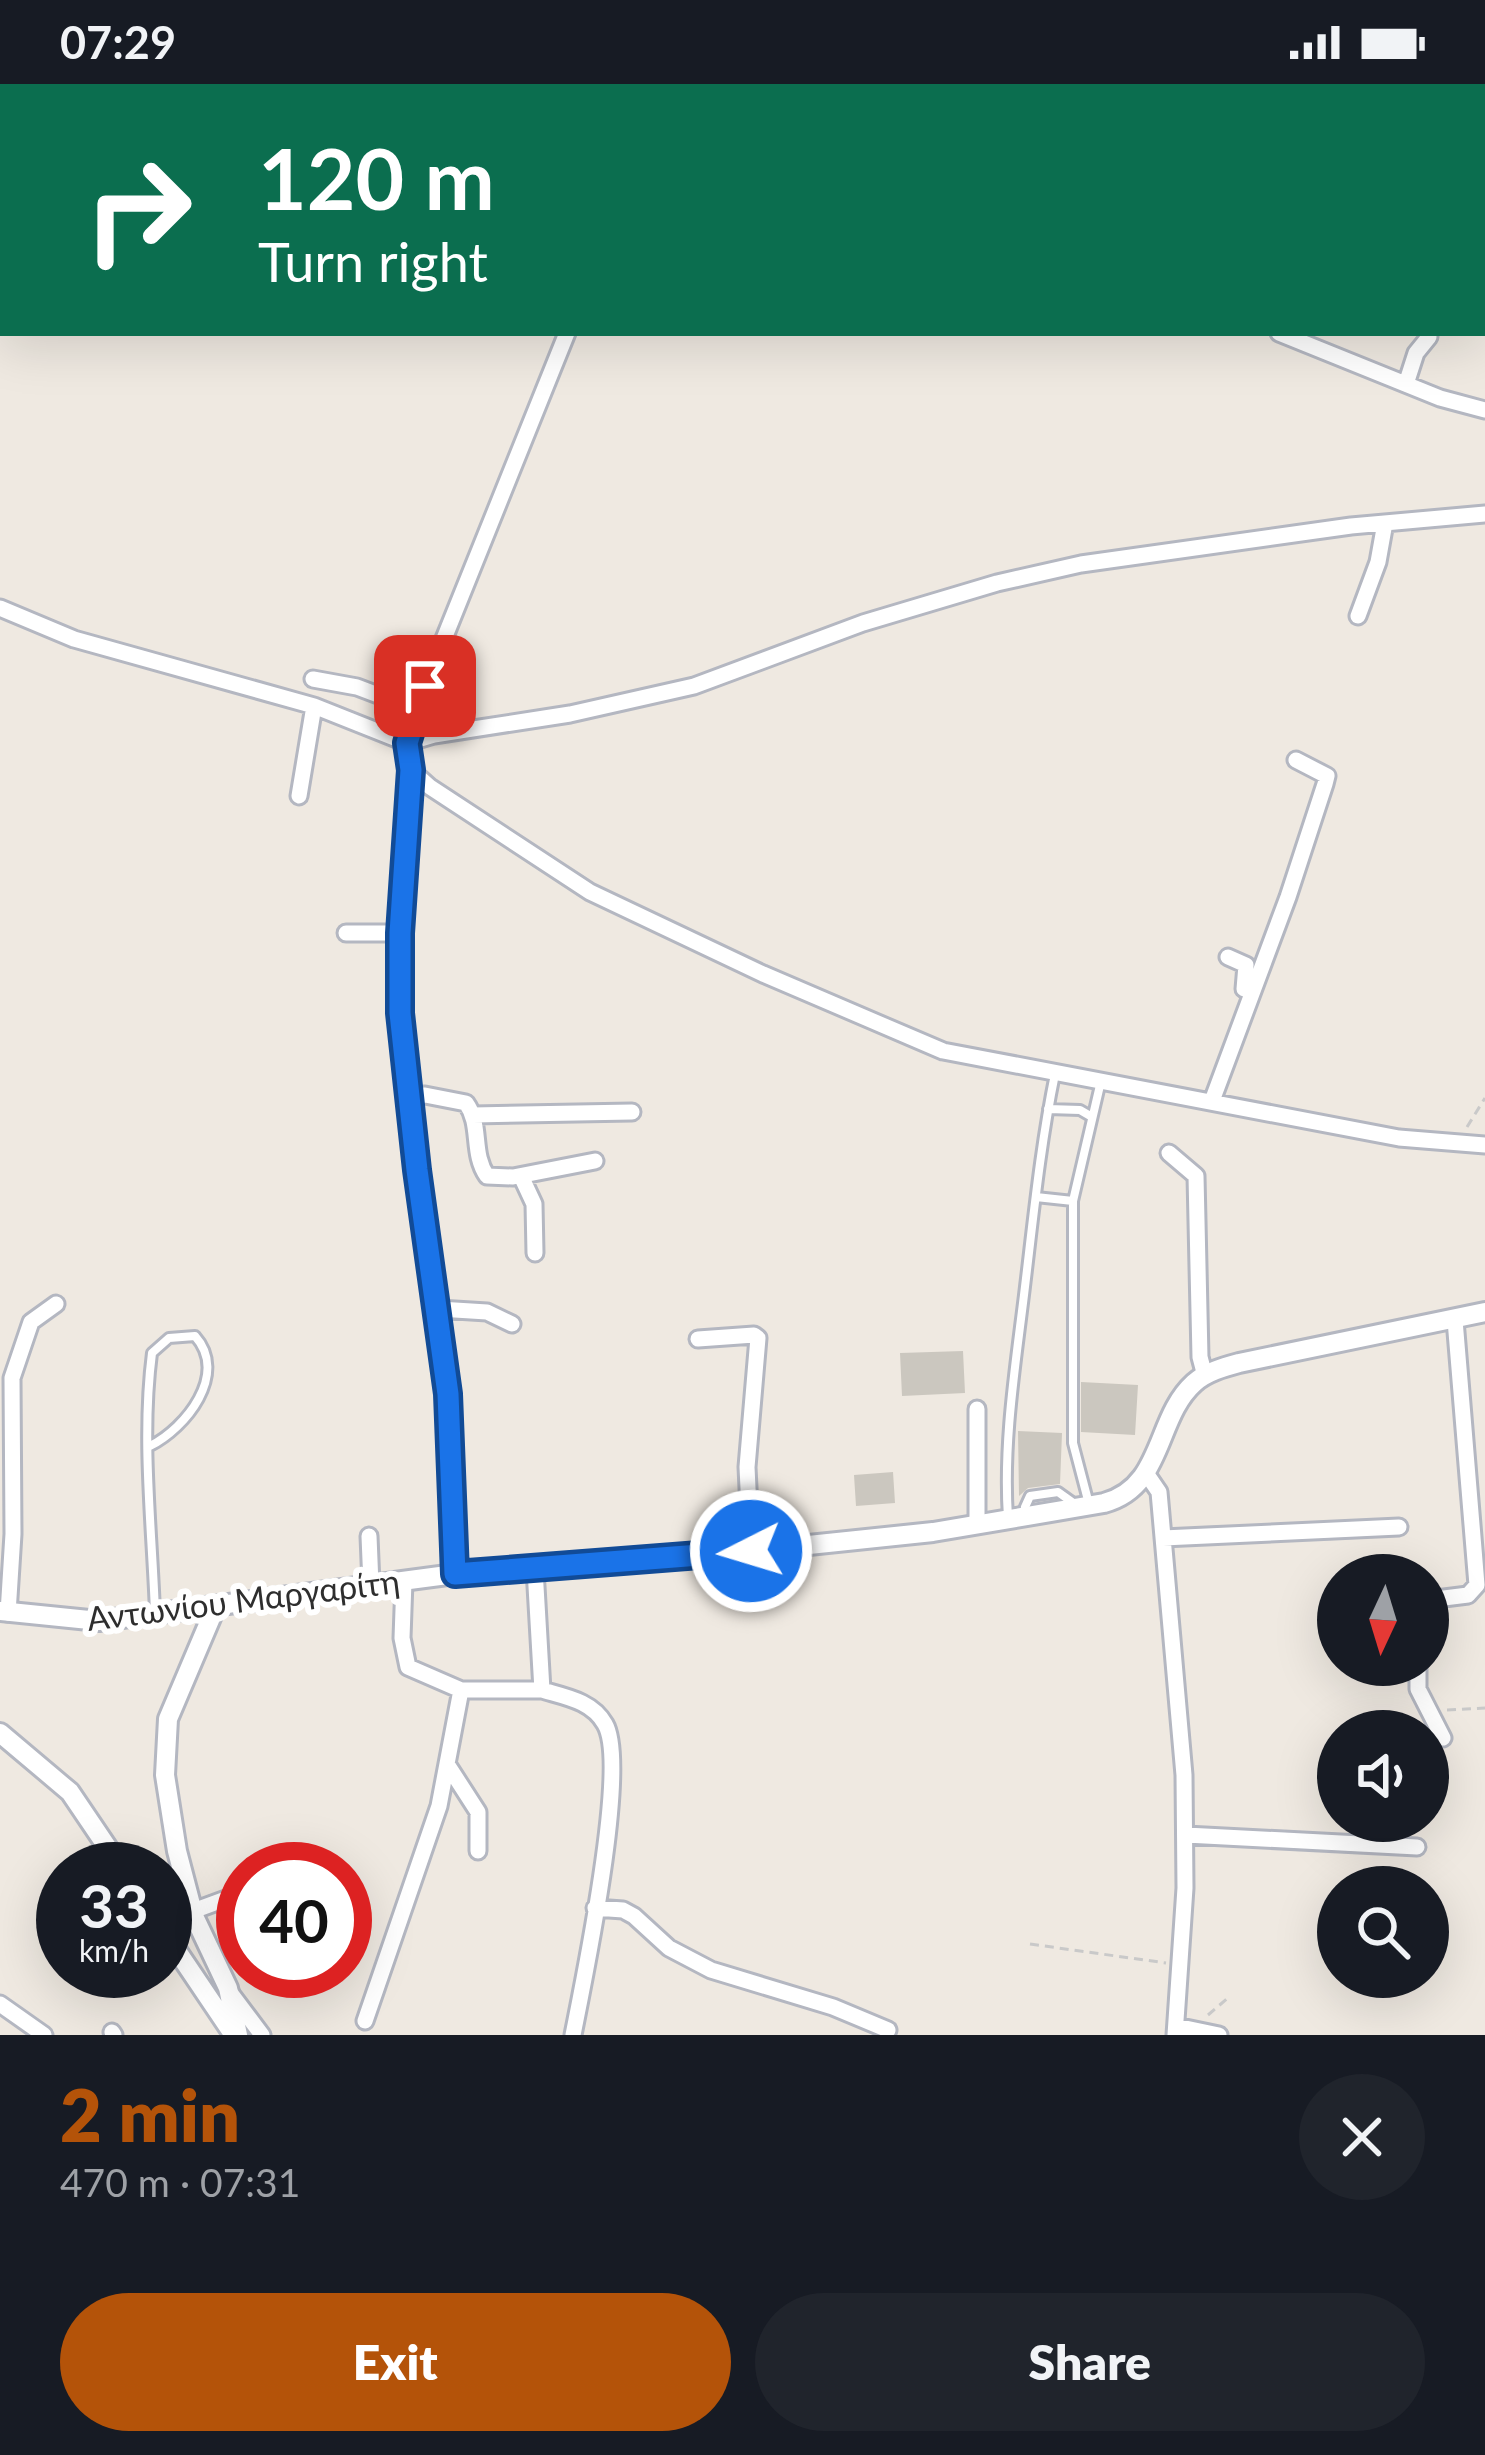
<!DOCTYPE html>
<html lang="en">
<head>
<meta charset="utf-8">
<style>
	body { margin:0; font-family:Lato,sans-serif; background:#20242c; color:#f1f3f6; height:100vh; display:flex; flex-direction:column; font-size:45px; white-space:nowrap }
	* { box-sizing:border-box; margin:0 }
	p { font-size:39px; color:#9ea1a6 }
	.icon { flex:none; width:66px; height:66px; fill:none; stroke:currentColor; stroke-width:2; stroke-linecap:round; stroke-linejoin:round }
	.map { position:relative; height:1951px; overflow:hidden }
	.panel { display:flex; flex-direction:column; background:#171b24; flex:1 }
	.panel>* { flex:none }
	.banner { position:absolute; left:0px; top:0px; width:1485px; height:252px; box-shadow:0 12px 48px #0002; background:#0b6e4f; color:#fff; overflow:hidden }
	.needle { width:78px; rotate:184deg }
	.fabs { position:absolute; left:1317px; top:1470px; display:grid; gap:24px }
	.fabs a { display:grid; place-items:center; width:132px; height:132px; border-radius:50%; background:#171b24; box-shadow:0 12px 48px #0002; font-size:60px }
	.speed { position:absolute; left:36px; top:1758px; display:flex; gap:24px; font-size:60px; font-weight:700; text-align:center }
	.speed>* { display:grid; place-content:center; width:156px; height:156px; border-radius:50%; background:#171b24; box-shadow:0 12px 48px #0002; line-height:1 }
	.speed small { font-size:30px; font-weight:400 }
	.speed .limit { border:18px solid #d22; background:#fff; color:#111 }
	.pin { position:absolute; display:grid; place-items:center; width:102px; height:102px; color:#fff; margin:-51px; border-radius:24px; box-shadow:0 6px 18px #0006 }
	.me { position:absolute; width:132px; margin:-66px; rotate:265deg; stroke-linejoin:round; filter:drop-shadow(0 0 9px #0008) }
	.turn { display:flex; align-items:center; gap:42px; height:252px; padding:0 60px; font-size:54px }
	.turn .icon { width:156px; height:156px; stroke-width:2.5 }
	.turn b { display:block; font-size:84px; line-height:102px }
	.round { display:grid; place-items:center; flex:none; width:126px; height:126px; border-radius:63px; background:#20242c }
	.overview { display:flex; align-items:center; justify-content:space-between; height:204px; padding:0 60px }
	h1 { font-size:72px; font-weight:800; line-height:90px; color:#b45309 }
	.primary-button { display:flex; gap:24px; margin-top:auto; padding:24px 60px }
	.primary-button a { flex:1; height:138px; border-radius:72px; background:#b45309; color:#fff; font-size:48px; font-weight:800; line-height:138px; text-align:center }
	.primary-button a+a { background:#20242c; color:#f1f3f6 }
	.status { display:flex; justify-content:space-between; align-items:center; height:84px; padding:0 60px; background:#171b24; direction:ltr }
	.status svg { height:33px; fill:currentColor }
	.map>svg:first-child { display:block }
	.building { fill:#cbc7bf }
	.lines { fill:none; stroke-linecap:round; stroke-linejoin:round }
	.service-casing { stroke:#b4b7c1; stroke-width:14 }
	.minor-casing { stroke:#b4b7c1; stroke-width:21 }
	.tertiary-casing { stroke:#b4b7c1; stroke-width:24 }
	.path { stroke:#c9c9c9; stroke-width:3; stroke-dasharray:9 6; stroke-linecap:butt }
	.service { stroke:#fff; stroke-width:8 }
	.minor { stroke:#fff; stroke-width:15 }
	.tertiary { stroke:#fff; stroke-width:18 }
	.route-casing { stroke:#114b97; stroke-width:30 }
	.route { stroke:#1a73e8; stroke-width:21 }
	.labels { text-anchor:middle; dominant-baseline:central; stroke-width:12; stroke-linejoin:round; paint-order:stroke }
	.street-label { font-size:33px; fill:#2e2e2e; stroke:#fff }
</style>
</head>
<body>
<div class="status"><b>07:29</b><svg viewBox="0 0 49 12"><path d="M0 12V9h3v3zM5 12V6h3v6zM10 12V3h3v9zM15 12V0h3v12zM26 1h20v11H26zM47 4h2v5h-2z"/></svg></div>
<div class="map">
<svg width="1485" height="1951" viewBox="0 0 1485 1951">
	<rect width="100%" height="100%" fill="#efe9e1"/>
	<path class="building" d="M963 1267 965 1309 902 1312 900 1269Z
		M1081 1298 1138 1301 1135 1351 1081 1348Z
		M1018 1347 1062 1349 1060 1400 1028 1404 1019 1412Z
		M893 1388 895 1419 856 1422 854 1391Z"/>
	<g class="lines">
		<g class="service-casing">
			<path id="service" d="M1048 1025 1080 1026 1092 1033
				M1036 1113 1073 1117
				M150 1362C186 1344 229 1290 195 1252L169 1254 152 1269C141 1354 152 1444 155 1529
				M1089 1420 1073 1359V1117L1101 997
				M1025 1423 1030 1412 1058 1408 1072 1418
				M1008 1434C1003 1359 1015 1285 1024 1211 1033 1137 1040 1063 1055 990"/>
		</g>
		<g class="minor-casing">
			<path id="minor" d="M840 0 845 3
				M639 3 640 0
				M1279 249 1440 314 1485 326
				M1406 300 1416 269 1429 253
				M0 524 74 555 314 622 407 659 434 651 570 630 694 602 863 539 997 499 1081 480 1351 442 1485 430
				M1358 532 1378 478 1385 439
				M313 595 357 603 415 625
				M411 686 430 703 590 808 763 890 943 967 1399 1054 1485 1061
				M299 712 314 622
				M346 849H400
				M1228 873 1246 881 1244 905
				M408 1013 425 1011 466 1019C482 1041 471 1069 487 1092L513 1093 595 1077
				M1212 1017 1288 813 1325 700 1327 692 1296 676
				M473 1031 632 1028
				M1169 1069 1196 1092 1200 1273 1205 1292
				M521 1092 534 1120 535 1169
				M439 1225 487 1228 512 1240
				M698 1255 754 1251 758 1254 747 1383 751 1467
				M977 1325V1441
				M1146 1389 1159 1408 1184 1691 1185 1804 1175 1951
				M369 1452 371 1501
				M1163 1454 1399 1443
				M535 1485 542 1606C566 1613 592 1617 605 1640 629 1681 584 1895 573 1951
				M455 1490 448 1309 417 1086 400 929V849L411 686 407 659 425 602 567 249
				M404 1497 402 1554 408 1583 461 1606H542
				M1428 1516 1468 1511 1477 1501 1455 1236
				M8 1529 13 1450 12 1294 31 1238 56 1220
				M1418 1581V1605L1443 1654
				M449 1683 478 1728V1767
				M1186 1751 1417 1763
				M595 1824 623 1826 634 1832 669 1864 711 1886 833 1923 888 1946
				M193 1827 231 1813 237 1803
				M229 1907 262 1951
				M0 1920 44 1951
				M365 1937 439 1722 461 1606
				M1176 1942 1219 1951
				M112 1948 114 1951"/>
		</g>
		<g class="tertiary-casing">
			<path id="tertiary" d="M216 1522 168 1635 165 1691 177 1767 194 1832 228 1904 238 1951
				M0 1527 99 1537 455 1490 751 1467 933 1448 1104 1419C1164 1403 1155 1334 1194 1299 1206 1288 1224 1283 1239 1279L1485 1228
				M0 1649 70 1708 122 1785
				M165 1849 231 1947"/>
		</g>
		<path class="path" d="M1467 1043 1485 1014
			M1447 1626 1485 1624
			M1030 1860 1166 1879
			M1208 1931 1229 1913"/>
		<use href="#service" class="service"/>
		<use href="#minor" class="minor"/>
		<use href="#tertiary" class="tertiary"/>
	</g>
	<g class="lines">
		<g class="route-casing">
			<path id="route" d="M425 602 407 659 411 686 400 849V929L417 1086 448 1310 455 1490 751 1467"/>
		</g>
		<use href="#route" class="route"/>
	</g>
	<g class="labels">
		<g class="street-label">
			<text transform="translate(243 1515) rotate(-7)">Αντωνίου Μαργαρίτη</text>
		</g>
	</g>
</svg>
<div class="fabs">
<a><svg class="needle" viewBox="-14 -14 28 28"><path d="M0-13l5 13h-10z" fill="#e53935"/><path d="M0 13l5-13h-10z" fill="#9ea1a6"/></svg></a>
<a><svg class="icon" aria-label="sound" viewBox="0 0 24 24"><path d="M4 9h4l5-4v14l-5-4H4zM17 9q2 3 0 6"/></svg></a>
<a><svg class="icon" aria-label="search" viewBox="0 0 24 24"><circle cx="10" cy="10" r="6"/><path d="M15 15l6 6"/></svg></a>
</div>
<div class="speed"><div>33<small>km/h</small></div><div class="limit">40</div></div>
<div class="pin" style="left:425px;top:602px;background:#d93025"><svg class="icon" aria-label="arrive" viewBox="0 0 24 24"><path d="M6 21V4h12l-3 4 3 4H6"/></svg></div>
<svg class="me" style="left:751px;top:1467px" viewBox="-20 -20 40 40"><circle r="17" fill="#1a73e8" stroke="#fff" stroke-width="3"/><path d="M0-11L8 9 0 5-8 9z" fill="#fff"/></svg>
<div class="banner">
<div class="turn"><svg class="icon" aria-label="right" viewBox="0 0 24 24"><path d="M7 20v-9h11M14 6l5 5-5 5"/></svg><div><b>120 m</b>Turn right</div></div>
</div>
</div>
<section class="panel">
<div class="overview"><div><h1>2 min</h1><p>470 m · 07:31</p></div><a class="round"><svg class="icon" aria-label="close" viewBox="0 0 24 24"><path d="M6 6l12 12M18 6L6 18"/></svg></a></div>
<div class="primary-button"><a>Exit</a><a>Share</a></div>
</section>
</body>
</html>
